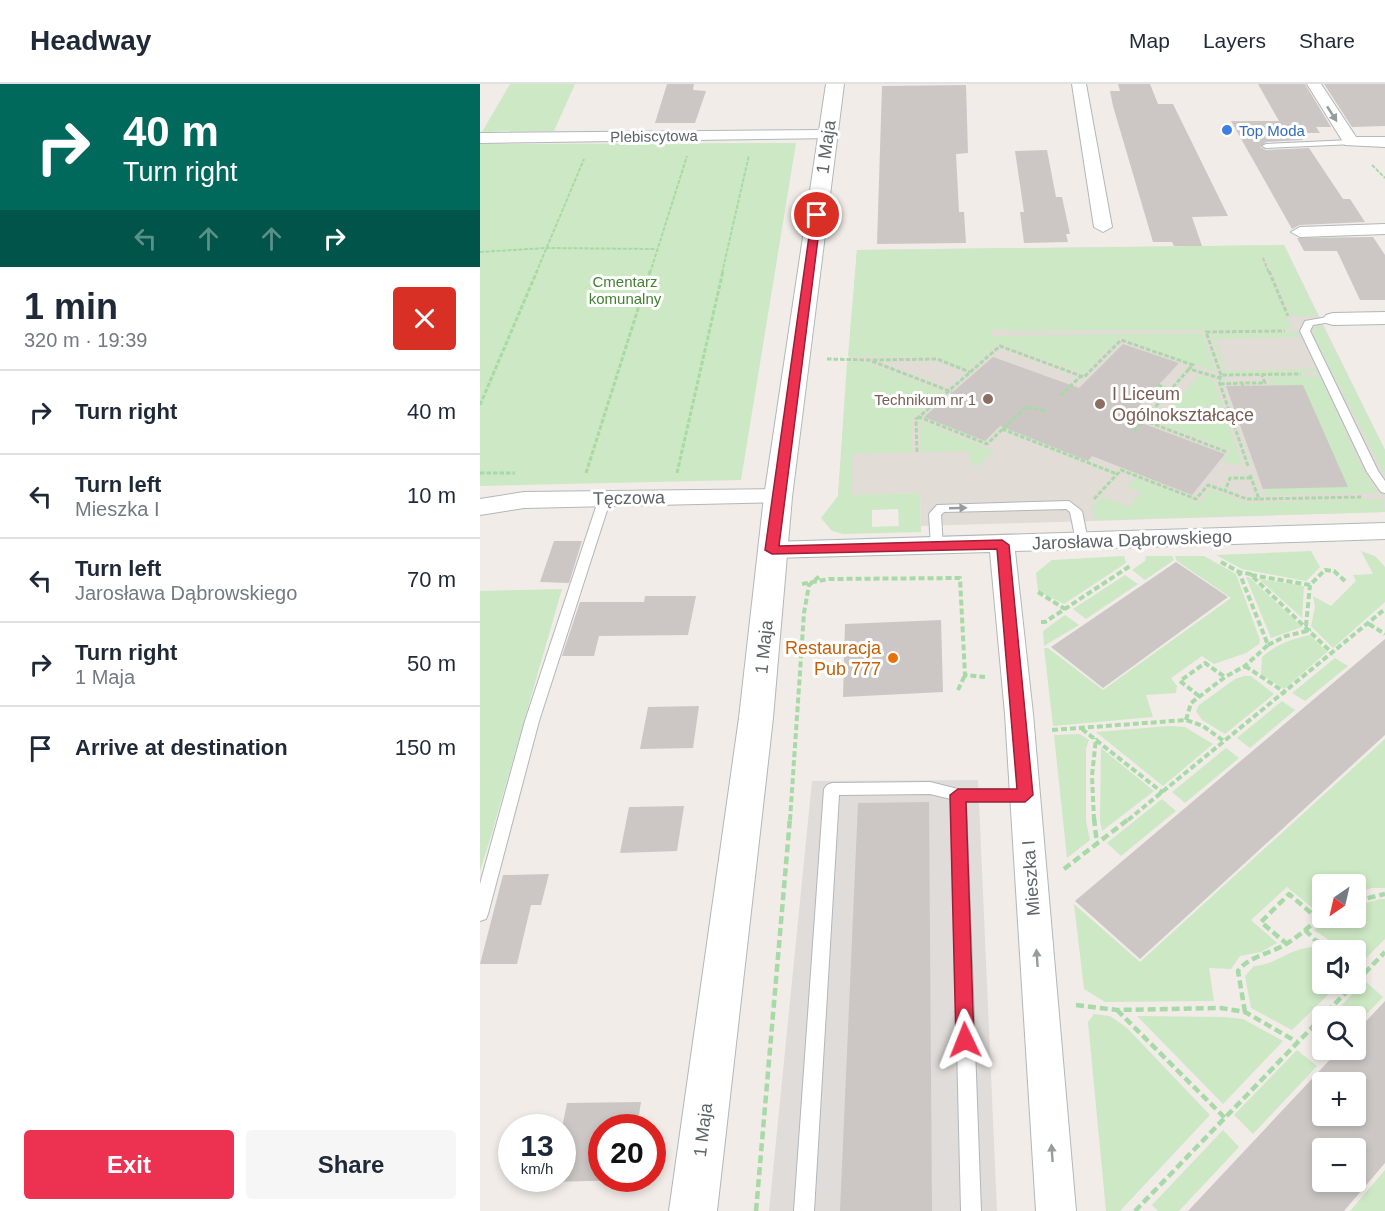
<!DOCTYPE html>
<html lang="en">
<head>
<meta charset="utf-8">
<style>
	body { margin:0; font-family:Helvetica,sans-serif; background:#f6f6f7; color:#1f2937; height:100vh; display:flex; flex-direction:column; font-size:22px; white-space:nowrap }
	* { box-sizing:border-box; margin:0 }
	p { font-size:20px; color:#747a83 }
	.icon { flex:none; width:33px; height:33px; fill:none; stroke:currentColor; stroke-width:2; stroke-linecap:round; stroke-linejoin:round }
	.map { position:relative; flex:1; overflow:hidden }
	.sheet { display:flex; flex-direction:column; background:#fff; width:480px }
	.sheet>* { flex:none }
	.hud { background:#00695c; color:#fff; overflow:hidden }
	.needle { width:39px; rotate:214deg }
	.buttons { position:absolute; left:832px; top:790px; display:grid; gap:12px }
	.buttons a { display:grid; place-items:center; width:54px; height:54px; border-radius:6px; background:#fff; box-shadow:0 3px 9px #0003; font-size:30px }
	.speed { position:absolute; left:18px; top:1030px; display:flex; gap:12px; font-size:30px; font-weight:700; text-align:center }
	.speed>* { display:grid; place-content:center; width:78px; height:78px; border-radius:50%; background:#fff; box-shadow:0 3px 9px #0003; line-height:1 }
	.speed small { font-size:15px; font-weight:400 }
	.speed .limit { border:9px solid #d22; background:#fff; color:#111 }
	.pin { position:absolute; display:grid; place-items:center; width:51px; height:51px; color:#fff; margin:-26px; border:3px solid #fff; border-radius:50%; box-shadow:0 2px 6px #0007 }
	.me { position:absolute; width:66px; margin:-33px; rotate:358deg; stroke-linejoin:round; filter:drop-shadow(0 0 4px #0008) }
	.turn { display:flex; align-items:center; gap:21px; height:126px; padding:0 24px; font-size:27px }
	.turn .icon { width:78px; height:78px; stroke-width:2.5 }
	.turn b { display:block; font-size:42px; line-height:51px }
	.lanes { display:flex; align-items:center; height:57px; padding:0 24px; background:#0003; justify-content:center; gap:30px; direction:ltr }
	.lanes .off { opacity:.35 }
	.round { display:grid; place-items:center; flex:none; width:63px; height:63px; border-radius:6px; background:#f6f6f7 }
	.head { display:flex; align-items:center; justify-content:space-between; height:102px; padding:0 24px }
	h1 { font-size:36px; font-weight:700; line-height:45px }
	.button { display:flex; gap:12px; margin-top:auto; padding:12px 24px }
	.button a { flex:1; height:69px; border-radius:6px; background:#ed3151; color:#fff; font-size:24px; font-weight:700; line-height:69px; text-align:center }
	.button a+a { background:#f6f6f7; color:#1f2937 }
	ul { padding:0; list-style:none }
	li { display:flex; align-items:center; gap:18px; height:84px; padding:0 24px; border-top:2px solid #e0e1e3 }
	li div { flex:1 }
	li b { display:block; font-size:22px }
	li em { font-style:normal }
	header { display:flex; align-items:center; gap:36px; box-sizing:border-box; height:84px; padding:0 30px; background:#fff; border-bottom:2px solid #e0e1e3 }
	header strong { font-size:28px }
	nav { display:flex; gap:33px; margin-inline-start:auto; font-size:21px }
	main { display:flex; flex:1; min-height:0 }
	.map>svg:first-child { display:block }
	.industrial { fill:#e0dcd9 }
	.education { fill:#e1dcd5 }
	.green { fill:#cde8c4; fill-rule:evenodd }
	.building { fill:#ccc7c4; fill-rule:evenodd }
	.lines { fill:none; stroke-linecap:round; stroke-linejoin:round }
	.service-casing { stroke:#b2b7ba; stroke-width:2 }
	.minor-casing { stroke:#b2b7ba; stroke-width:2 }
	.tertiary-casing { stroke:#b2b7ba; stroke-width:2 }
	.path-far3 { stroke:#a7daa7; stroke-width:2; stroke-dasharray:4 1.5; stroke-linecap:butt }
	.path-far2 { stroke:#a7daa7; stroke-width:3; stroke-dasharray:4.5 2; stroke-linecap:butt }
	.path-far1 { stroke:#a7daa7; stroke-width:4; stroke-dasharray:6 3; stroke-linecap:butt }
	.path { stroke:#a7daa7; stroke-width:4.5; stroke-dasharray:8 4; stroke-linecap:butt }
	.service { fill:#fff; fill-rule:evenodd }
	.minor { fill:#fff; fill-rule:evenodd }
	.tertiary { fill:#fff; fill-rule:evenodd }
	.oneway { fill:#969b9d }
	.route { fill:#ed3151; stroke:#9a2035; stroke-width:1.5 }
	.shop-dot { fill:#3f7fe0; stroke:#fff; stroke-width:2 }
	.education-dot { fill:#8d6e63; stroke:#fff; stroke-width:2 }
	.food-dot { fill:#e8710a; stroke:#fff; stroke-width:2 }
	.labels { text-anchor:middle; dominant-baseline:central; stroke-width:6; stroke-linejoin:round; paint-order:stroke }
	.far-shop-label { font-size:15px; fill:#366cbe; stroke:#fff; text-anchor:start }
	.far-street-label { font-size:15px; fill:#5e6568; stroke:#fff }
	.far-park-label { font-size:15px; fill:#428232; stroke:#fff }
	.far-education-label { font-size:15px; fill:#785e54; stroke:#fff; text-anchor:end }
	.street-label { font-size:18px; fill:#5e6568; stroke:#fff }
	.education-label { font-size:18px; fill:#785e54; stroke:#fff; text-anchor:start }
	.food-label { font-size:18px; fill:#c56008; stroke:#fff; text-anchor:end }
</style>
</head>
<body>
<header>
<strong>Headway</strong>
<nav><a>Map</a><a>Layers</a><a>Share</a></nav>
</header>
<main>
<section class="sheet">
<div class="hud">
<div class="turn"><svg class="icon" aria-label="right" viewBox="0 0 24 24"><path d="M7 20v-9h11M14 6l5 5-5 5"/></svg><div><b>40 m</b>Turn right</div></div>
<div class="lanes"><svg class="icon off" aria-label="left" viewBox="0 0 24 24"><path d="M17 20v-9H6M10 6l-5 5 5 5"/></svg><svg class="icon off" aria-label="ahead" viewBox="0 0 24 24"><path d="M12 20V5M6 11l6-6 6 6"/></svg><svg class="icon off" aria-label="ahead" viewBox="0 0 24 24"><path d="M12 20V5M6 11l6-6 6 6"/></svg><svg class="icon" aria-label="right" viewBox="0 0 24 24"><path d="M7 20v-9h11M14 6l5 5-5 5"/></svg></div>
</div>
<div class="head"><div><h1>1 min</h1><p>320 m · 19:39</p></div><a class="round" style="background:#d93025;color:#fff"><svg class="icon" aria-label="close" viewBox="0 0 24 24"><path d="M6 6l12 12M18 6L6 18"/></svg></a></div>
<ul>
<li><svg class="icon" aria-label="right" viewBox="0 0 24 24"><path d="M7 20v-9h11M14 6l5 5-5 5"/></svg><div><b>Turn right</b></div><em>40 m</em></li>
<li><svg class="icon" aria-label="left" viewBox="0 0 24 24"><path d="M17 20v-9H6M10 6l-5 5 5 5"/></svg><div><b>Turn left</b><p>Mieszka I</p></div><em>10 m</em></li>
<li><svg class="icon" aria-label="left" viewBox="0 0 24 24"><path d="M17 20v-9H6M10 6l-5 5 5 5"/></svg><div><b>Turn left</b><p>Jarosława Dąbrowskiego</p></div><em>70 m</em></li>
<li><svg class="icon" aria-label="right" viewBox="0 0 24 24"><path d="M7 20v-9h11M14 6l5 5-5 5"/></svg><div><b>Turn right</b><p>1 Maja</p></div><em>50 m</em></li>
<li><svg class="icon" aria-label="arrive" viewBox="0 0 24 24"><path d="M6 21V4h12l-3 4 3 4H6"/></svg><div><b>Arrive at destination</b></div><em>150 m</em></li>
</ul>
<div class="button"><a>Exit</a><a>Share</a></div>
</section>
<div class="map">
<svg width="905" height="1127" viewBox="0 0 905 1127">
	<rect width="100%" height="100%" fill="#f1ece7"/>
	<path class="industrial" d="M498 696 517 1127H289L332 697Z"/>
	<path class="education" d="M804 161 905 366V428L441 442 440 409 358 412 377 166Z"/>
	<path class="green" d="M30 0H95L74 47 2 48Z
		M316 59 261 396 0 402V60Z
		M804 161 838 232H812L786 174H781L812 245 540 247 511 245 512 252 722 249 736 288 640 253 603 289 519 259 489 285 457 273 368 272 377 166Z
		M842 241 905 366V391L833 251V244Z
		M820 249 821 253 736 255 747 287 836 285 838 288 745 289 731 250Z
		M367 278H385L463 308 432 335V368L372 370V411L440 409 441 448 363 450 352 447 341 434 358 412ZM418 425 419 442 392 443V426Z
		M719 292 733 295 762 381 742 378 751 366 677 338Z
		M840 292 881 382 898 409 786 411 783 405 792 302 789 293Z
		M440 337 514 367 499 381H491L489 367 441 368Z
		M655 394 719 419 730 405 766 419 902 415 905 428 615 436 612 423 622 413 649 423 661 408 647 403Z
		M831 467 840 483 826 497 762 485 736 471Z
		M881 467 895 472 905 483V518L853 564 831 542 835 523 833 512 851 522 876 497 873 491 893 490Z
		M644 472 646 479 584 520 558 507 556 489 572 476Z
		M666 472H692L694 476 665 496 652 486 665 477Z
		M695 472H724L756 490 780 556 779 560 766 569 734 580 722 572 691 594 697 602 696 609 666 611 673 633 573 642 564 564H568L623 606 751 514 697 477Z
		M645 491 658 500 606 535 593 525Z
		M766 493H769L822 543 791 554Z
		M779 495 824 502 822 534Z
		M82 505 11 752 0 787V507Z
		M585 531 599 541 564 562 563 547Z
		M830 551 847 568 804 605 781 590 782 573C797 560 811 555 830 551Z
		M855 574 868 582 825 617 812 609Z
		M764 592H771L794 610 745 650 722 636 716 627 719 621 755 595Z
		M802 617 815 626 770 664 757 654Z
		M689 642 705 643 733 660 683 702 616 648Z
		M600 650 609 656 606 665V737L610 756 587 774 574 651Z
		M905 655V804H892L876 809V801H843V820L835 826 807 803 771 836 797 859 781 868 760 872 751 885 729 884 734 917 625 918 604 905 594 820 660 878Z
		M621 664 674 707 622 747 620 736Z
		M746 664 759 674 705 719 692 708Z
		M682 715 696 727 641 772 627 759Z
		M900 815H905V855L881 879 876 876V867H865L834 846 848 834H876V822Z
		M832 863 843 868V900H859L812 946 771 924 765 892 774 882C798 880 808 865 832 863Z
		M885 897 903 913 876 941V933H850Z
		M614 930 630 932 647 944 730 1031 640 1127H626L608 938Z
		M657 932 744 933 763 935 803 957 743 1020Z
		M817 966 837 982 773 1050 754 1031Z
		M743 1046 759 1063 699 1127H678L672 1121Z
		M905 1086V1127H870Z"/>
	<path class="building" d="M187 0H214L213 6 226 7 215 39H175Z
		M638 0H670L678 20H693L748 132 712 133 722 162H694L692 158H673L633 22 630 7H640Z
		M778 0H825L851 43H836L840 49H819L823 56 786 58 780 63 786 66 829 64 863 115H870L885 138 820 141 812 145 751 37H799Z
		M844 0H905V42L872 43Z
		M486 1 488 69 476 70 479 128H484L486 159 397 160 402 2Z
		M567 66 576 113H582L590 150H586L588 158 544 159 540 128H544L535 67Z
		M893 153 905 171V216H880L857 167H824L817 154Z
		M643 260 699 279 648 334 745 370 712 411 612 372 608 377 520 342 505 357 444 333 513 273 599 304Z
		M823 301 868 403 783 405 746 302Z
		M74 457H102L89 499 60 498Z
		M696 478 748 513 623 604 571 563Z
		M165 512H216L208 551 119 552 114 572H82L100 518H164Z
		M461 536 463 608 363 613 365 540Z
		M905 555V651L660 875 595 817Z
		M219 622 213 664 160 665 168 623Z
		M449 718 452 1127H360L378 719Z
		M204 722 197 767 140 769 149 723Z
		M69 790 61 821H51L37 880H0L23 791Z
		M905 917V1079L864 1127H708L859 966H876V948ZM843 999H876V1032H843ZM843 1065H876V1098H843Z
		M161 1018 157 1044H122V1095L149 1096 71 1098 72 1095H82V1044L87 1019Z"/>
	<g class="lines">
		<g class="service-casing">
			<path id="service" d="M871 56 875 58 874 60 786 64 782 62 786 60Z
				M853 232 858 235 857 237 833 241 830 247 898 387 905 397V409L901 408 887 388 820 247 825 237Z
				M125 410 131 414 59 637 8 830 6 835 0 837V800L45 637 119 414Z
				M589 417 602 427 608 457 606 460H598L596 457 590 428 586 425 464 428 461 431 463 463 457 467 451 463 449 430 457 421Z
				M450 698 478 705H545L550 707 553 711 550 715 545 717H486L501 1127H481L471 715 450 710 359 711 334 1127H314L344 705 347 701 352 699Z"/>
		</g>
		<g class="minor-casing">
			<path id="minor" d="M592 0H606L632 143 623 148 614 143Z
				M827 0H841L876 53H905V63L865 61Z
				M348 46 354 48 356 51 354 54 0 59V49Z
				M905 140V150L820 153 811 148 820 143Z
				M905 228V240L853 241 846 239 843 235 846 231 853 229Z
				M298 405 306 408 310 413 306 418 44 424 0 431V415L44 408Z
				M905 439V455L535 467 553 630 596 1127H556L525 630 510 468 292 474 283 472 280 466 283 460 292 458Z"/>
		</g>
		<g class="tertiary-casing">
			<path id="tertiary" d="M346 0H364L312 413 293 634 237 1127H189L259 634 284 413Z"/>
		</g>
		<path class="path-far3" d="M892 81 905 94
			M0 168 66 164 176 165
			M783 174 789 189
			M56 189 104 75
			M170 189 207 72
			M242 189 269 71"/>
		<path class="path-far2" d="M789 187 808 232
			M347 275 389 276 472 308
			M393 276 457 275 490 288
			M741 291 726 248 805 247
			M740 300 762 299
			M678 301 690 306
			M763 302 762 299H785L782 291
			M580 312 601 292
			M0 321 57 187
			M565 327 546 323 507 360 439 333 520 262 604 293 641 256 713 281 709 285 740 294
			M663 336 747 368
			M522 345 637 390
			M654 347 709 285
			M437 368 436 335 439 333
			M768 382 739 297 741 291 821 290
			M0 389H35
			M106 389 170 187
			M197 389 243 187
			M770 391 779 415 883 413
			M771 394H750L745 407 767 415H779
			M614 415 641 386 716 415 728 401 745 407"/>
		<path class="path-far1" d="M741 478 759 488 770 490 853 570
			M771 491 830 501 845 486 854 487 865 497
			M322 500 349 495 480 494 485 591 505 593
			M558 508 585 525
			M561 538H565L650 482
			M889 540 905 550
			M826 542 830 501
			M788 561 806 552 831 546
			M765 582 806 609
			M478 606 485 591
			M719 612 700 597 725 579 745 593
			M706 636 711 619 745 593 765 582 788 561 759 488
			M602 645 683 709
			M572 646 706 636 723 642 745 658
			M310 736 324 529 329 501 341 491
			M614 736 612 692 616 654
			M648 736 905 525"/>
		<path class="path" d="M614 734 617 760
			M584 785 650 734
			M876 817 905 810
			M825 846 835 856 856 867
			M808 861 781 838 809 810 838 835
			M876 882 885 889
			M876 898 905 868
			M596 921 637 926 741 924 765 928 817 958
			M637 926 745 1034
			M765 928 758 887C769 872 790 870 806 860 819 852 831 841 843 831
			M276 1127 310 734
			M655 1127 874 900"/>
		<use href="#service" class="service"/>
		<use href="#minor" class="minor"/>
		<use href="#tertiary" class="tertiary"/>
	</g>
	<defs><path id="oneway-solid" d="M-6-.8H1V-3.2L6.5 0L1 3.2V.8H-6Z" transform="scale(1.5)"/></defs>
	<g class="oneway">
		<use href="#oneway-solid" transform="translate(852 30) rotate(57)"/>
		<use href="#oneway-solid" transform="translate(478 424) rotate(-2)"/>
		<use href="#oneway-solid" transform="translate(557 874) rotate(-94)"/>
		<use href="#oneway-solid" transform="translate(572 1069) rotate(-94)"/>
	</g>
	<path class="route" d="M337 128 341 131 299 462 522 456 529 461 553 711 545 718H486L494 956 492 963 485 965 479 963 476 956 470 711 478 705H537L517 465 292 470 285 466 332 131Z"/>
	<circle class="shop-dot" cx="747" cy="46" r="6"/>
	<g class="education-dot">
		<circle cx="508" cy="315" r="6"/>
		<circle cx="620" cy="320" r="6"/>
	</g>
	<circle class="food-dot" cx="413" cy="574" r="6"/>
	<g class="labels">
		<g class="far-shop-label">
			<text x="759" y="46">Top Moda</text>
		</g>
		<g class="far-street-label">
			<text transform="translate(174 52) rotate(-1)">Plebiscytowa</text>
		</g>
		<g class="far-park-label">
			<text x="145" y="197">Cmentarz<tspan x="145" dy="17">komunalny</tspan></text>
		</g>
		<g class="far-education-label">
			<text x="496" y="315">Technikum nr 1</text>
		</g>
		<g class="street-label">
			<text transform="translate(346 63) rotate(-82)">1 Maja</text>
			<text transform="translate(149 414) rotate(-1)">Tęczowa</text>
			<text transform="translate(652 456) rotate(-2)">Jarosława Dąbrowskiego</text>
			<text transform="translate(284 563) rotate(-84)">1 Maja</text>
			<text transform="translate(551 794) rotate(-94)">Mieszka I</text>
			<text transform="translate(223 1046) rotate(-83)">1 Maja</text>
		</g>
		<g class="education-label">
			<text x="632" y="310">I Liceum<tspan x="632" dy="21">Ogólnokształcące</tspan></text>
		</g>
		<g class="food-label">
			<text x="401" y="564">Restauracja<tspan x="401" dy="21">Pub 777</tspan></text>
		</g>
	</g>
</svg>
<div class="buttons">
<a><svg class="needle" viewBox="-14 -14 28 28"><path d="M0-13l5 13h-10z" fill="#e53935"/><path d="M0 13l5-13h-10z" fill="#747a83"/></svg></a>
<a><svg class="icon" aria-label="sound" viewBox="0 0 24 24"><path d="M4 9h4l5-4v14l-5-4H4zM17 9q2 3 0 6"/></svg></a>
<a><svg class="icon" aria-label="search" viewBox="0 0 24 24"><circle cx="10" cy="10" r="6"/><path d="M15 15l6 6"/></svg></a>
<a>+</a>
<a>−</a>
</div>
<div class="speed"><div>13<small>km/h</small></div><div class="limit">20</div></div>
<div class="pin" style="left:337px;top:131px;background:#d93025"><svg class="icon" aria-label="arrive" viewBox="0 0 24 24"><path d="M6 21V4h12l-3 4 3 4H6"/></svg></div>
<svg class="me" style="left:485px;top:956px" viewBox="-20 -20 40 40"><path d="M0-17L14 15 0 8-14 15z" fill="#ed3151" stroke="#fff" stroke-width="4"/></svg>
</div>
</main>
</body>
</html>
